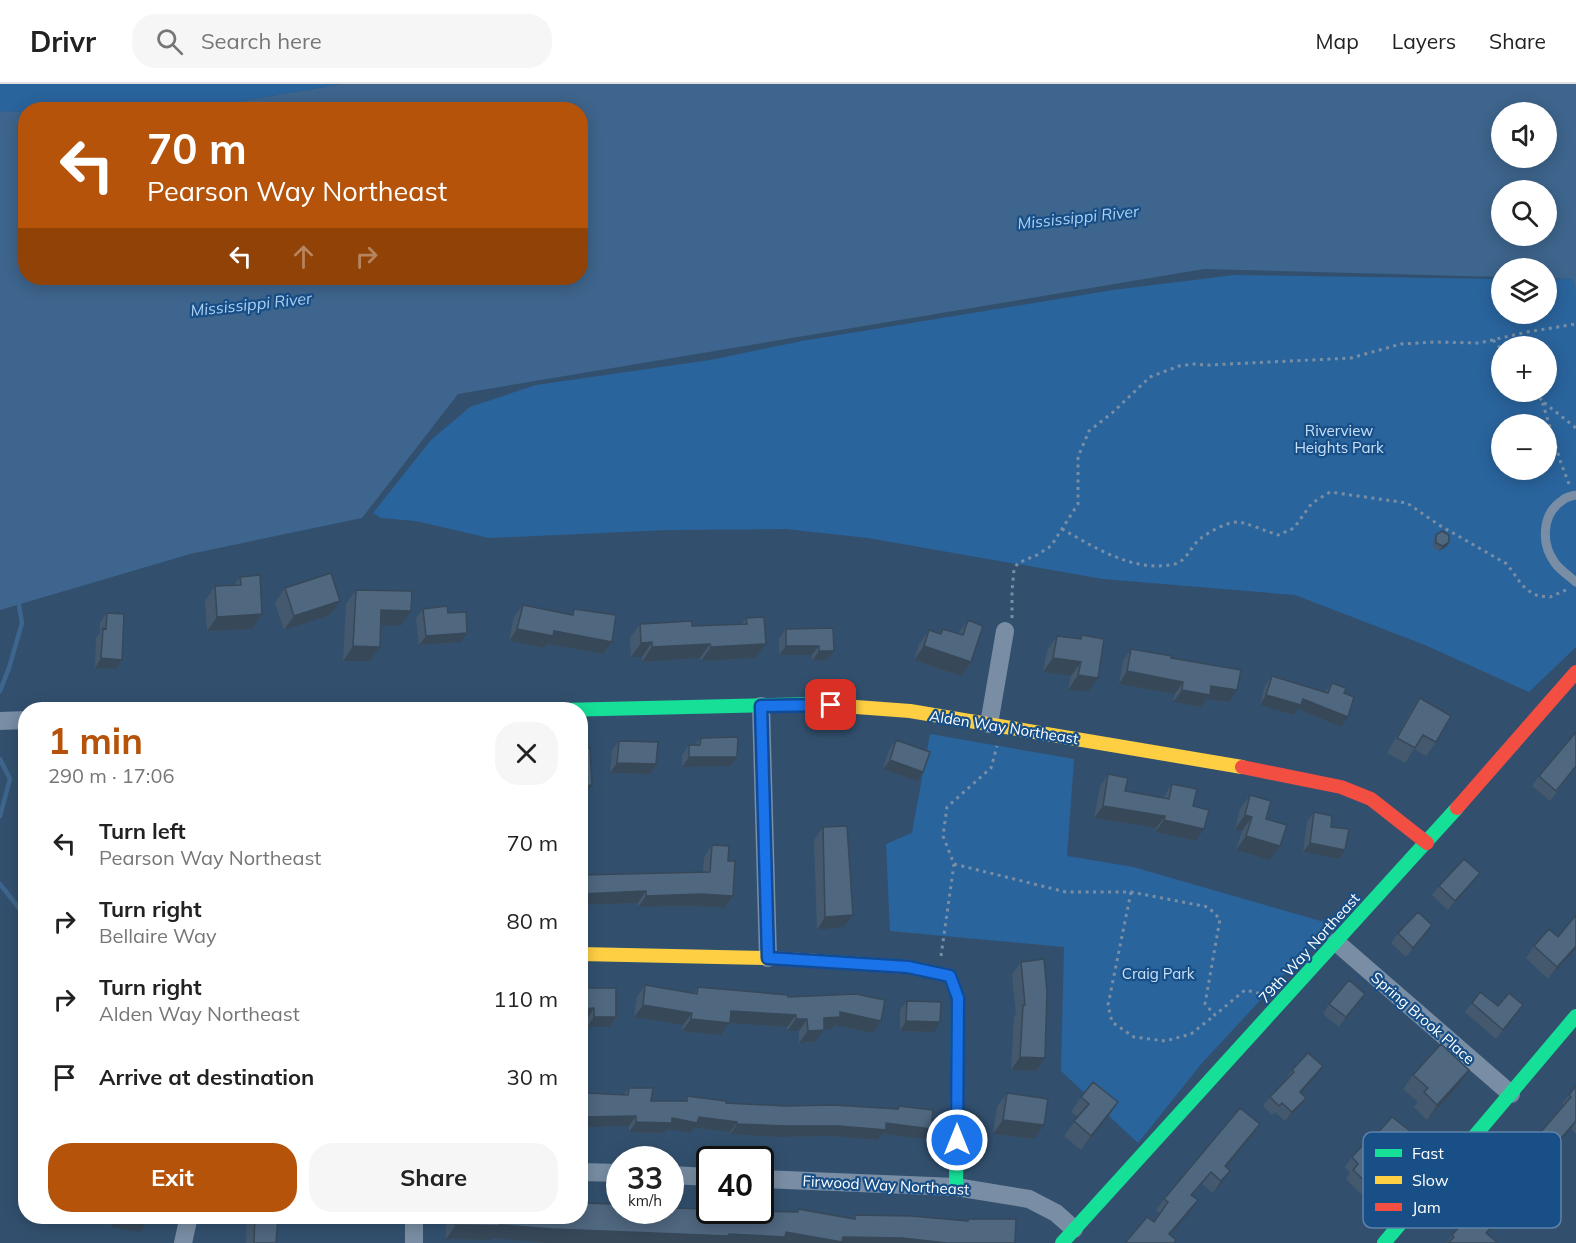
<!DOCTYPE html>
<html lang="en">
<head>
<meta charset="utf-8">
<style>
	body { margin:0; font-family:Mulish,sans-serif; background:#f6f6f6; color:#222; height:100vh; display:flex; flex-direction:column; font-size:22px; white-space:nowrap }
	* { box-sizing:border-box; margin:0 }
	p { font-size:20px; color:#767676 }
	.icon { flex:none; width:33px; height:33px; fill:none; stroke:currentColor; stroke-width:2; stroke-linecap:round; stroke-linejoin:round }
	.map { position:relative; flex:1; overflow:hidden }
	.drawer { position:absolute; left:18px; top:618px; width:570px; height:522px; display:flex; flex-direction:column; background:#fff; border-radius:24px; box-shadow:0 3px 15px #0003 }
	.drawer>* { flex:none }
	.guide { position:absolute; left:18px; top:18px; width:570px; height:183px; border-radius:24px; box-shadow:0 3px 15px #0003; background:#b45309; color:#fff; overflow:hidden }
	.fabs { position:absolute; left:1491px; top:18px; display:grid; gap:12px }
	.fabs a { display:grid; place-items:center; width:66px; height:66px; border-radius:50%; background:#fff; box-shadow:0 3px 15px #0003; font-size:30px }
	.speed { position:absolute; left:606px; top:1062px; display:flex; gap:12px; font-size:30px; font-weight:700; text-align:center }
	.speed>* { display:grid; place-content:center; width:78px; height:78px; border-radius:50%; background:#fff; box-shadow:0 3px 15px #0003; line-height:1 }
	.speed small { font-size:15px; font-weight:400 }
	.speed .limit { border:3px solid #111; border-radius:9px; background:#fff; color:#111 }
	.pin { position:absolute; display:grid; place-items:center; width:51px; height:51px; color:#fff; margin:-26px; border-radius:12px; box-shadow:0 3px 9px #0006 }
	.me { position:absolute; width:66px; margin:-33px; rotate:0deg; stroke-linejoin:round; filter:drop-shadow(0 0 4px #0008) }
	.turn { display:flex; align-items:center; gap:21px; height:126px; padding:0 30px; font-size:27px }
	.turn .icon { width:78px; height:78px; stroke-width:2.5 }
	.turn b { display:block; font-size:42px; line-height:51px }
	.lanes { display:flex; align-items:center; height:57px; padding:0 30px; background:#0003; justify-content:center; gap:30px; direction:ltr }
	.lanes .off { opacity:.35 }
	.round { display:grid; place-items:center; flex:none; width:63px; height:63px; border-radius:24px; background:#f6f6f6 }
	.overview { display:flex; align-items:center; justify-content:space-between; height:102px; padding:0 30px }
	h1 { font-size:36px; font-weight:700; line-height:45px; color:#b45309 }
	.cta { display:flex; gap:12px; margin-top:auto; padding:12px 30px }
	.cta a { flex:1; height:69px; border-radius:24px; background:#b45309; color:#fff; font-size:24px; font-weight:700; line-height:69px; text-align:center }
	.cta a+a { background:#f6f6f6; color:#222 }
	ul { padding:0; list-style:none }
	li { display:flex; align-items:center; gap:18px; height:78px; padding:0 30px }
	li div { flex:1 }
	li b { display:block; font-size:22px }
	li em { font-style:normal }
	header { display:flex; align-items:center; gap:36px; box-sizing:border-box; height:84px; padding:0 30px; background:#fff; border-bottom:2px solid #e0e0e0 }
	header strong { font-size:28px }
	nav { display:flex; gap:33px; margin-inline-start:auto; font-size:21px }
	.search { width:420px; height:54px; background:#f6f6f6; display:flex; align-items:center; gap:15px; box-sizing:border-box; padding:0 21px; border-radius:24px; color:#767676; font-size:22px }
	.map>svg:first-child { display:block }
	.green { fill:#2a649d; fill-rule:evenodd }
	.water { fill:#3e658d; fill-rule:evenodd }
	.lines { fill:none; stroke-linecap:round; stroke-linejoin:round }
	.stream { stroke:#3e658d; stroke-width:4.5 }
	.path { stroke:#798ea4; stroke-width:3; stroke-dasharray:3 4.5; stroke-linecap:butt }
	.lane { stroke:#798ea4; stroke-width:9 }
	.street { stroke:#798ea4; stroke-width:18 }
	.fast { stroke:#16e098; stroke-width:14 }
	.slow { stroke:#ffcf43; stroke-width:14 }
	.jam { stroke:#f24e42; stroke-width:14 }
	.wall { fill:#44596d }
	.shaded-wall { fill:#374859 }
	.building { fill:#4f677f; stroke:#374859; stroke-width:1.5 }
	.route-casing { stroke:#114b97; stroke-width:15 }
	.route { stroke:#1a73e8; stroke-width:10 }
	.labels { text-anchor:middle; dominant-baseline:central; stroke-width:4.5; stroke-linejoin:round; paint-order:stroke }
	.park-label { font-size:15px; fill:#c6e0f9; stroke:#194f87 }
	.street-label { font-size:15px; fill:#fff; stroke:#194f87 }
	.water-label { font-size:16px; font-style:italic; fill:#acd1f4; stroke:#194f87 }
	.key { fill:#194f87; stroke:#5e84ab; stroke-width:1.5 }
	.key-label { font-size:16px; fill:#fff }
</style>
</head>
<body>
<header>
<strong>Drivr</strong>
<div class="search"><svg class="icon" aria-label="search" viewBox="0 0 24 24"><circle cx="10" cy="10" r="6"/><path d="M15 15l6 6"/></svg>Search here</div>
<nav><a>Map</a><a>Layers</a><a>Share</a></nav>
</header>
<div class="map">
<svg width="1576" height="1159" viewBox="0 0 1576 1159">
	<rect width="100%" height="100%" fill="#32506e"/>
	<path class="green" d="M0 0H342L213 22 26 26 25 27 0 28Z
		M1234 191 1501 195 1502 230H1546L1547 195H1576V563L1529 608 1425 561 1295 511 1103 495 868 454 786 445 667 446 489 454 416 437 381 434 373 429 431 356 470 323 536 301 710 276 802 257 1113 206ZM1502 262H1546V308H1502ZM1502 340H1546V386H1502Z
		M930 650 1074 675 1067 772 1133 783 1331 840 1202 979 1138 1059 1061 987 1064 863 890 847 886 760 912 749Z"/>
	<path class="water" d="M342 0H1576V206L1573 195 1547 194 1546 184H1502L1501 193 1204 185 458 310 362 434 190 470 0 526V28L25 27 26 194H580V26L87 25 213 22ZM1502 28H1546V74H1502ZM1546 106V152H1502V106Z"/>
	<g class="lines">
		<path class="stream" d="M0 607 9 584 22 539 18 515
			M0 675 10 695 0 732
			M0 800 26 833
			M54 1135V1132"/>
		<path class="path" d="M1493 256 1502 266
			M1535 308 1543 318
			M1569 400 1561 379 1542 317 1576 344
			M1062 445C1094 463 1131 487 1170 481 1187 479 1189 464 1200 455 1209 448 1226 438 1238 438 1245 438 1268 448 1278 451L1294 444 1312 419 1330 408 1407 419 1439 441 1507 480 1522 501 1529 507 1538 512 1550 513 1566 506
			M1012 534V507L1014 485 1018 479 1037 471 1051 462 1078 420V373L1089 347 1112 329 1150 293 1179 282 1193 280 1209 281 1351 274 1401 260 1435 258 1479 259 1527 248 1576 240
			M954 780 1066 808H1131L1208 823 1220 835 1205 920 1215 931 1245 906 1262 910
			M1131 808 1108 921 1112 938 1134 953 1165 957 1191 950 1215 931
			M941 872 954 780 943 752 947 723 991 684 997 662"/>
		<path class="lane" d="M1576 411C1572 412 1566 413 1563 416 1541 430 1541 460 1555 479 1560 486 1569 492 1576 498"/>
		<path class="street" d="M761 622 768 874
			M0 637 26 636
			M989 640 1005 547
			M1336 858 1511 1010
			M580 1088 620 1089
			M670 1091 710 1093
			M760 1095 956 1103 1029 1115 1056 1129 1074 1145
			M183 1159 189 1132
			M414 1159V1132"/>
		<path class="fast" d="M560 626 813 620 856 623
			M818 877 908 883 950 892 958 914 956 1103
			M1062 1159 1457 724
			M1384 1159 1576 932"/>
		<path class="slow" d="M856 623 910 627 1242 683
			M580 870 768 874 818 877"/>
		<path class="jam" d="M1242 683 1341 703 1371 715 1427 759
			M1457 724 1576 588"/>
	</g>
	<path class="wall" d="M1436 451 1449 458 1446 463 1439 467 1433 463V456Z
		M240 493 262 530 252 545 207 547 205 517 215 502H234Z
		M285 504 340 517 330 531 284 546 275 519Z
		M356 506 411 527 401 542 380 541V563L370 577H343L346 520Z
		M523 521 571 531 574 525 612 558 603 570 547 560 544 564 509 557 514 533Z
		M423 525 448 529 461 558 419 561 416 534Z
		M107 529 122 576 116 585 95 584 96 554 100 549V539Z
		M746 534 766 560 756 574 701 577 700 574 642 578V573H631L630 554 640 540 692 542 742 540Z
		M968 536 961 592 914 576 919 560 929 546 939 550 943 545 958 550Z
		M786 545 834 567 827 576 812 577V571H779V554Z
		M1082 551 1098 594 1088 608 1068 606 1071 592 1043 588 1047 567 1057 552 1079 555Z
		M1131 565 1171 574 1229 618 1207 615 1201 623 1173 618 1175 610 1119 600 1123 577Z
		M1272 592 1325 608 1332 599 1344 609 1341 643 1298 625 1294 631 1260 621 1265 602Z
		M1420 614 1436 658 1426 672 1414 665 1405 679 1387 669 1410 629Z
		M701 654 737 673 731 682 682 683V671L689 661H695Z
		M896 656 923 688 917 697 883 685 889 666Z
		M619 657 656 680 650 690 610 689 612 666Z
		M1571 689 1550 717 1532 702 1539 692Z
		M1108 690 1125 707 1163 714 1172 700 1193 722 1196 757 1155 748 1156 744 1094 734 1100 703Z
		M1250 711 1266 735 1280 762 1270 776 1236 766 1242 747 1235 745 1240 725Z
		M1314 728 1331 743 1345 766 1339 775 1303 768 1307 738Z
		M823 743 853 831 844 843 817 846 814 756Z
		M712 761 728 777 733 812 724 824 693 822 638 823V819L580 821 703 788 704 773Z
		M1473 798 1448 826 1432 811 1439 802Z
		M1576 831V865L1548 895 1526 874 1534 862 1558 853Z
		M1398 849 1425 851 1406 873 1391 859Z
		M1021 878 1045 974 1036 987 1011 986 1014 933 1016 930 1012 890Z
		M645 901 694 909 698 903 788 913 873 949 835 941 832 945H824L815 958 799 959V947H787V943L729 939 721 951 682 947 683 941 634 933 637 913Z
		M582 904 616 933 610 943H587L588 934H580V906Z
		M1480 908 1498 922 1516 931 1496 955 1465 928Z
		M907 917 934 948 900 947V926Z
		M1358 919 1339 943 1323 930 1329 920Z
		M1323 982 1316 992 1301 1009 1306 1014 1299 1023 1285 1037 1275 1028 1272 1031 1263 1022 1270 1013 1286 996H1285L1292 986Z
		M1469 986 1459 1001 1427 1036 1414 1023 1418 1018 1403 1005 1413 991Z
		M1576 1002V1050L1571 1045 1548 1071 1544 1067 1531 1083 1544 1096 1538 1105 1527 1116 1503 1094 1509 1085 1564 1022 1562 1020Z
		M629 1004 651 1017H684L687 1012 726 1019 786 1022 897 1025 899 1022 924 1055 882 1050 878 1056 832 1052 778 1053 730 1050V1048L694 1044 690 1049 667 1045 665 1049 629 1048V1042L583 1013 585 1009 624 1010Z
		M1007 1009 1034 1055 993 1050 997 1023Z
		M1081 1013 1118 1018 1108 1033 1081 1066 1064 1052 1078 1033 1071 1028Z
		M1260 1040 1252 1052 1226 1083 1222 1099 1213 1109 1202 1100 1192 1112 1198 1116 1190 1128 1160 1129 1156 1126 1164 1115Z
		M1414 1050 1407 1059 1361 1110 1346 1095 1350 1089 1345 1083 1352 1073 1366 1062Z
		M1511 1121 1503 1132 1487 1150 1498 1159H1446L1452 1151Z
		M615 1122 796 1128 798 1125 853 1135 855 1131 967 1137 968 1135 1015 1159H546L492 1154 491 1156 446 1155V1132H580Z
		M111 1132H147L146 1139 140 1148 110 1143Z
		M247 1132H278L276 1159H246Z"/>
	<path class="shaded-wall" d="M1449 458 1446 463 1439 467 1443 462Z
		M340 517 330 531 284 546 294 532Z
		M381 526 411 527 401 542 371 541Z
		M262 530 252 545 207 547 217 533Z
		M517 545 554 547 612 558 603 570 547 560 544 564 509 557Z
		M467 549 461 558 419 561 426 552Z
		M652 558 642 573H631L641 559Z
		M710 560 700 574 642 578 652 563Z
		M766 560 756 574 701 577 711 563Z
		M353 562 380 563 370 577H343Z
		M786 562H819L812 571H779Z
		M924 562 971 578 961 592 914 576Z
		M819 567H834L827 576 812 577Z
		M101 574 122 576 116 585 95 584Z
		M1053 574 1081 578 1071 592 1043 588Z
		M1127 587 1183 598 1175 610 1119 600Z
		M1078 591 1098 594 1088 608 1068 606Z
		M1211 602 1237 606 1229 618 1207 615 1201 623 1173 618 1182 606Z
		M1266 611 1303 615 1348 633 1341 643 1298 625 1294 631 1260 621Z
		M689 673H737L731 682 682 683Z
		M890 676 923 688 917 697 883 685Z
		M617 679 656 680 650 690 610 689Z
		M592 701 582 715H580V702Z
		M1103 722 1165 732 1156 744 1094 734Z
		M1245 731 1252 733 1242 747 1235 745Z
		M1164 736 1204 745 1196 757 1155 748Z
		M1246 752 1280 762 1270 776 1236 766Z
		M1310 759 1345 766 1339 775 1303 768Z
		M1480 789 1473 798 1448 826 1455 817Z
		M646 807 638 819 580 821V810Z
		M701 810 733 812 724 824 693 822 638 823 646 812Z
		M853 831 844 843 817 846 825 833Z
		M1432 841 1425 851 1406 873 1413 864Z
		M1576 862V865L1548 895 1557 883Z
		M1365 910 1358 919 1339 943 1346 933Z
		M643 921 692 929 683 941 634 933Z
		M1523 921 1516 931 1496 955 1503 946Z
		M594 924 588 934H580V925Z
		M731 927 796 931 787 943 729 939 721 951 682 947 691 935Z
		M840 928 881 937 873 949 835 941 832 945 816 946 824 934Z
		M594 933H616L610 943H587Z
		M796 935H807L799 947H787Z
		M906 937 940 938 934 948 900 947Z
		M824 946 815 958 799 959 808 947Z
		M1020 973 1045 974 1036 987 1011 986Z
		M1323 982 1316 992 1293 1018 1300 1008Z
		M1469 986 1459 1001 1427 1036 1437 1021Z
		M1306 1014 1299 1023 1285 1037 1292 1028Z
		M1118 1018 1108 1033 1081 1066 1091 1052Z
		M636 1032 629 1042 580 1043V1033Z
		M699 1033 737 1038 730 1048 694 1044 690 1049 667 1045 665 1049 629 1048 636 1038 672 1034Z
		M1003 1036 1044 1041 1034 1055 993 1050Z
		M1576 1037 1571 1045 1548 1071 1555 1061Z
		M886 1039 931 1045 924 1055 882 1050 878 1056 832 1052 778 1053 730 1050 737 1040Z
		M1260 1040 1252 1052 1217 1094 1225 1082Z
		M1414 1050 1407 1059 1361 1110 1368 1100Z
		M1551 1058 1544 1067 1523 1092 1530 1082Z
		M1230 1087 1222 1099 1213 1109 1221 1097Z
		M1211 1088 1202 1100 1183 1122 1191 1111Z
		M1544 1096 1538 1105 1527 1116 1533 1107Z
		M1198 1116 1190 1128 1163 1159 1169 1150Z
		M1511 1121 1503 1132 1479 1159 1486 1149Z
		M116 1134 146 1139 140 1148 110 1143Z
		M456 1141H500L729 1150 786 1148 843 1153 902 1154 947 1159H546L492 1154 491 1156 446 1155Z"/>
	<path class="building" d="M1442 447 1449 451V458L1443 462 1436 459V451Z
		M331 489 340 517 294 532 285 504Z
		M260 491 262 530 217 533 215 502 241 501 240 493Z
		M356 506 412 507 411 527 381 526 380 563 353 562Z
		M523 521 573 531 574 525 616 531 612 558 554 547 553 552 517 545Z
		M447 522 448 529 466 528 467 549 426 552 423 525Z
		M107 529 124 530 122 576 101 574 103 544 106 545Z
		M764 533 766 560 711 563 710 560 652 563V558L641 559 640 540 692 537V542L747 540 746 534Z
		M968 536 983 542 971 578 924 562 929 546 941 550 943 545 963 551Z
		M833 544 834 567H819V562H786V545Z
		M1082 551 1104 555 1098 594 1078 591 1081 578 1053 574 1057 552 1081 555Z
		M1131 565 1172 572 1171 574 1241 586 1237 606 1211 602 1210 611 1182 606 1183 598 1127 587Z
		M1272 592 1328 609 1332 599 1346 604 1344 609 1354 613 1348 633 1303 615 1301 621 1266 611Z
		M1420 614 1451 632 1436 658 1423 651 1415 664 1397 654Z
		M1576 648V682L1556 707 1539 692Z
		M738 653 737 673H689V661H700L701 654Z
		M896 656 930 668 923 688 890 676Z
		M619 657 658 658 656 680 617 679Z
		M580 664H590L592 701 580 702Z
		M1108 690 1128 694 1125 707 1169 715 1172 700 1197 705 1193 722 1209 726 1204 745 1164 736 1165 732 1103 722Z
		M1250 711 1271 717 1266 735 1287 741 1280 762 1246 752 1252 733 1245 731Z
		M1314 728 1332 732 1331 743 1349 745 1345 766 1310 759Z
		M847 742 853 831 825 833 823 743Z
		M712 761 729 762 728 777H735L733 812 701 810 646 812V807L580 810V791L710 788Z
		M1464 775 1480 789 1455 817 1439 802Z
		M1418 828 1432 841 1413 864 1398 849Z
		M1576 831V862L1557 883 1534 862 1549 845 1558 853Z
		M1044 875 1047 907 1045 974 1020 973 1023 921H1025L1021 878Z
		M1349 896 1365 910 1346 933 1329 920Z
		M645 901 697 910 698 903 788 911V913L856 910 885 916 881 937 840 928V933L824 934V946L808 947 807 935H796V931L731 927 730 939 691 935 692 929 643 921Z
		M582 904H616V933H594V924L580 925V907H582Z
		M1480 908 1498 922 1509 909 1523 921 1503 946 1472 919Z
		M907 917 941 918 940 938 906 937Z
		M1441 960 1469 986 1437 1021 1424 1008 1428 1004 1413 991Z
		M1308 969 1323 982 1300 1008 1306 1014 1292 1028 1282 1019 1279 1022 1270 1013 1294 988 1292 986Z
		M1093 998 1118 1018 1091 1052 1074 1037 1089 1020 1081 1013Z
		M1576 1002V1037L1555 1061 1551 1058 1530 1082 1544 1096 1533 1107 1509 1085 1571 1013 1569 1011Z
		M629 1004H653L651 1017H687V1012L726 1017V1019L786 1022 833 1021 898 1025 899 1022 933 1026 931 1045 886 1039V1046L839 1042H786L737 1040V1038L699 1033 697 1039 672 1034V1039L636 1038V1032L580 1033V1013H585V1009L628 1011Z
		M1007 1009 1048 1015 1044 1041 1003 1036Z
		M1240 1024 1260 1040 1225 1082 1230 1087 1221 1097 1211 1088 1191 1111 1198 1116 1169 1150 1176 1156 1174 1159H1125L1147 1133 1154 1138 1168 1118 1164 1115Z
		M1392 1033 1414 1050 1368 1100 1353 1086 1358 1080 1352 1073 1364 1060 1366 1062Z
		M1492 1106 1511 1121 1486 1149 1498 1159H1448L1454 1153 1452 1151Z
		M580 1119 615 1120V1122H620V1126H670V1122H673V1124L710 1125V1126L798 1128V1125L855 1135V1131L911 1132 968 1137V1135H1016L1015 1159H947L902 1154 843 1153 842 1158 786 1148 785 1153 729 1150V1152L553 1145 500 1141V1142L456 1141V1132H580Z
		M117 1132H147L146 1139 116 1134Z
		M255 1132H278L276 1159H254Z"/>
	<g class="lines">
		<g class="route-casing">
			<path id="route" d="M831 621 761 622 768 874 908 883 950 892 958 914 957 1056"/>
		</g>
		<use href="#route" class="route"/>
	</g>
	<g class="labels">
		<g class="park-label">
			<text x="1339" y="346">Riverview<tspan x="1339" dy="17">Heights Park</tspan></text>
			<text x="1158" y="889">Craig Park</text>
		</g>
		<g class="street-label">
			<text transform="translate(1004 643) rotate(9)">Alden Way Northeast</text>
			<text transform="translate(1309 864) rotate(-48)">79th Way Northeast</text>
			<text transform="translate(1423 934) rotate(41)">Spring Brook Place</text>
			<text transform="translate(886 1101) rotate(3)">Firwood Way Northeast</text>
		</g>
		<g class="water-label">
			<text transform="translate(1078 133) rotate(-6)">Mississippi River</text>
			<text transform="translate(251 220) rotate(-6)">Mississippi River</text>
		</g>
	</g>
	<rect x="1363" y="1048" width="198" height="96" rx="9" class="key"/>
	<rect x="1375" y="1065" width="27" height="8" fill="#16e098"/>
	<rect x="1375" y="1092" width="27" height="8" fill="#ffcf43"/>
	<rect x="1375" y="1119" width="27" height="8" fill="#f24e42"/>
	<g class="key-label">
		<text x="1412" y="1075">Fast</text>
		<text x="1412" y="1102">Slow</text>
		<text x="1412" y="1129">Jam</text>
	</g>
</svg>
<div class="fabs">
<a><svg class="icon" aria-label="sound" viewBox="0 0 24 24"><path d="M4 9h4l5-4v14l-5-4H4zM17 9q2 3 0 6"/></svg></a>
<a><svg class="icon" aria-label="search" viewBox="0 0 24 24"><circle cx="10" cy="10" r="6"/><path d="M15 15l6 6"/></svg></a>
<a><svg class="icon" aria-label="layers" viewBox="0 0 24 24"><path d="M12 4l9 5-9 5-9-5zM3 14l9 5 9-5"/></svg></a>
<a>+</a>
<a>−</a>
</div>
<div class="speed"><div>33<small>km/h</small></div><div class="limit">40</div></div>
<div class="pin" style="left:831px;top:621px;background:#d93025"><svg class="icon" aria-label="arrive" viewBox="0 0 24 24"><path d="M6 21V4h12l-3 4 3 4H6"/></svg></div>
<svg class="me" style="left:957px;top:1056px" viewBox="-20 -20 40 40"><circle r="17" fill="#1a73e8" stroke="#fff" stroke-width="3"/><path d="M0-11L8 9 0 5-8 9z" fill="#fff"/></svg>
<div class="guide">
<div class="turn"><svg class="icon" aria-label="left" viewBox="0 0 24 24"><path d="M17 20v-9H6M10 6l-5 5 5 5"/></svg><div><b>70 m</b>Pearson Way Northeast</div></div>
<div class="lanes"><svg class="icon" aria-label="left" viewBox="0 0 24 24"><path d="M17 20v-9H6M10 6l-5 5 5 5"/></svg><svg class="icon off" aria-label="ahead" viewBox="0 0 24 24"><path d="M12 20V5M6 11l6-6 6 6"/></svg><svg class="icon off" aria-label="right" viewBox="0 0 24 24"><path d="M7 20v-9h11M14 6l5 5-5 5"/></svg></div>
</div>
<section class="drawer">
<div class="overview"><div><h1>1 min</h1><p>290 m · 17:06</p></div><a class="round"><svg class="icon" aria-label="close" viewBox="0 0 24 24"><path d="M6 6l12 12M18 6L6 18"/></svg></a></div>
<ul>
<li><svg class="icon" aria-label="left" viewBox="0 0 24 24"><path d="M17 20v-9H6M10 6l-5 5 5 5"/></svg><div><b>Turn left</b><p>Pearson Way Northeast</p></div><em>70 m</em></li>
<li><svg class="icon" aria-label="right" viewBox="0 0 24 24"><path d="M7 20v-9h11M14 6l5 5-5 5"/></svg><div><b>Turn right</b><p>Bellaire Way</p></div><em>80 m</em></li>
<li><svg class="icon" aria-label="right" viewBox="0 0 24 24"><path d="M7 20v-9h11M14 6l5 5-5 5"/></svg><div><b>Turn right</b><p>Alden Way Northeast</p></div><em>110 m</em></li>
<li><svg class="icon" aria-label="arrive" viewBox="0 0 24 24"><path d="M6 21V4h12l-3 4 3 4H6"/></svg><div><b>Arrive at destination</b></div><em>30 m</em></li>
</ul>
<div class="cta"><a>Exit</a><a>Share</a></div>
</section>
</div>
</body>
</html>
